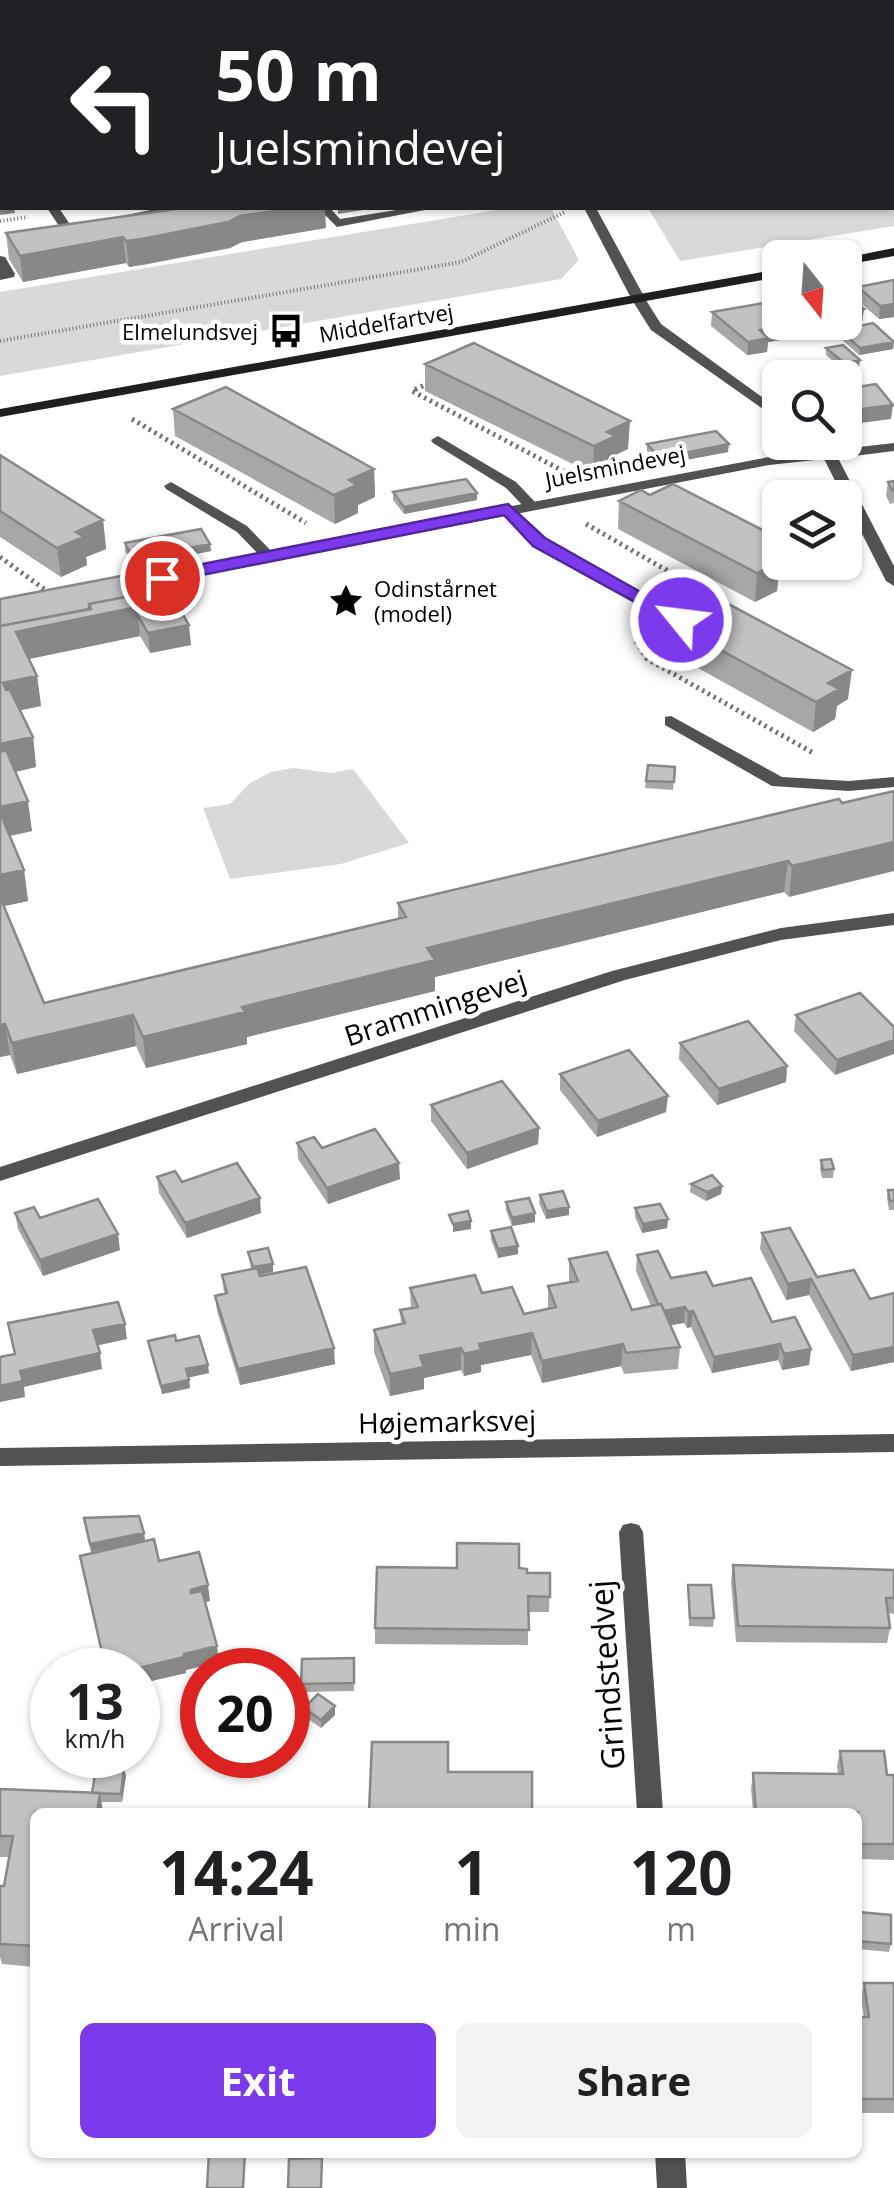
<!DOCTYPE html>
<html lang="en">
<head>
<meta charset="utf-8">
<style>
	body { margin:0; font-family:"Open Sans",sans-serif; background:#f2f2f2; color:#202124; height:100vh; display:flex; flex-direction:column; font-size:38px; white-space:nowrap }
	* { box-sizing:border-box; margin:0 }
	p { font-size:32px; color:#757577 }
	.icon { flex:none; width:55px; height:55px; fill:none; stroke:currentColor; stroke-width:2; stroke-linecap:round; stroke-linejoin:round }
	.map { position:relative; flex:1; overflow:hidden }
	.drawer { position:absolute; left:30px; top:1808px; width:832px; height:350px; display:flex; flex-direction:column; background:#fff; border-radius:15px; box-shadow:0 2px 8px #0004 }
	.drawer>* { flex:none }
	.guide { position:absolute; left:0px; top:0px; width:895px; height:210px; box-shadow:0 2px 8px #0004; background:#202124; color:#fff; overflow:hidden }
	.needle { width:65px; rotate:163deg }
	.controls { position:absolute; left:762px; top:240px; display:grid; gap:20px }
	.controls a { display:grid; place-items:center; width:100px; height:100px; border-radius:15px; background:#fff; box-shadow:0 2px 8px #0004; font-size:50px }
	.speed { position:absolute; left:30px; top:1648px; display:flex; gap:20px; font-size:50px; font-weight:700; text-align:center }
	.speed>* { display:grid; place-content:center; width:130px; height:130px; border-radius:50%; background:#fff; box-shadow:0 2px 8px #0004; line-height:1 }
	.speed small { font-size:25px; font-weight:400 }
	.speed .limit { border:15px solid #d22; background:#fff; color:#111 }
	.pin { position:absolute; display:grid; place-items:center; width:85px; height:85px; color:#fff; margin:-42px; border:5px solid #fff; border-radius:50%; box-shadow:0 2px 10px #0007 }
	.me { position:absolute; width:110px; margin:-55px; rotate:299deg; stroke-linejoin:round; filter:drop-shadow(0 0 8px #0008) }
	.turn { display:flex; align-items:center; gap:35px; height:210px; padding:0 50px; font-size:45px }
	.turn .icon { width:130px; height:130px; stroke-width:2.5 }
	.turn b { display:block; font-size:70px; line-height:85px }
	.eta { display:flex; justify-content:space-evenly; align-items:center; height:170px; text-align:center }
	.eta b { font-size:60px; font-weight:700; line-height:70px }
	.primary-button { display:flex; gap:20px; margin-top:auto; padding:20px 50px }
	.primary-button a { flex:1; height:115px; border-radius:15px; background:#7c3aed; color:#fff; font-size:40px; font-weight:700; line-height:115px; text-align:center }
	.primary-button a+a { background:#f2f2f2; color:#202124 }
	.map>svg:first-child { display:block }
	.green { fill:#d9d9d9 }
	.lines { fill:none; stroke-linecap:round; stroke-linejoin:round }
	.path-far1 { stroke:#747474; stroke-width:4; stroke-dasharray:1 2.5; stroke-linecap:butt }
	.path { stroke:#747474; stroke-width:5; stroke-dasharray:2.5 4; stroke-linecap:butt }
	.service { fill:#525252; fill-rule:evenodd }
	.minor { fill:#525252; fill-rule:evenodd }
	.tertiary { fill:#525252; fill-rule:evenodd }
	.secondary { fill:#1f1f1f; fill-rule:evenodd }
	.wall { fill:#a7a7a7 }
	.shaded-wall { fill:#888 }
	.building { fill:#c2c2c2; stroke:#888; stroke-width:2.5 }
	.route { fill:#7c3aed; stroke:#51269a; stroke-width:2.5 }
	.labels { text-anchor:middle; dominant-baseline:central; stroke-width:9; stroke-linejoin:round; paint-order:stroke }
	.far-street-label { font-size:22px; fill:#000; stroke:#fff }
	.far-poi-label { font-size:22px; fill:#000; stroke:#fff; text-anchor:end }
	.street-label { font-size:28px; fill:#000; stroke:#fff }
	.near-street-label { font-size:32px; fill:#000; stroke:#fff }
</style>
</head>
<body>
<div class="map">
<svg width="894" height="2188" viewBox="0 0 894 2188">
	<rect width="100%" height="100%" fill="#fff"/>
	<path class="green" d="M894 162V226L680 261 648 208H892Z
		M509 208H551L579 260 561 279 0 376V292Z
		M293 768 331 773 353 769 409 843 341 864 230 879 203 808 230 804 250 783 271 772Z"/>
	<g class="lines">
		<path class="path-far1" d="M0 221 28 217
			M0 341 461 262 565 212"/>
		<path class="path" d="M429 383 412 391 565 472
			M132 419 306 523
			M586 524 715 598 703 606
			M0 557 51 594
			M648 636 636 641 647 659 815 754"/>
		<path class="service" d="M538 0H549L550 2H539Z
			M0 124 2 125V136L0 135Z
			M47 208H59L71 226 69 229H61Z
			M318 208H330L340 219 409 208H435L337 227Z
			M0 256 5 257 15 274 14 277 0 280Z
			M438 436 516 482 535 502V508H525L506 488 433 443 431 440Z
			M171 482 247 526 274 554V560H264L237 532 166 489 164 486Z
			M508 505 513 506 544 539 689 620 681 625 675 623 534 545 501 509Z
			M671 716 782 777 849 781 894 777V787L849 791 772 786 665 725V717Z"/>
		<path class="minor" d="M892 15H894V21H892Z
			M892 44H894V52H892Z
			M160 208H187L128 220 122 216Z
			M634 297H644L661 324 780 410V421L651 330 632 300Z
			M819 443 833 450 894 443V451L838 458 894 566V586L886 581 824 459 769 465 154 584 146 579 154 574 769 457 816 451 812 447Z
			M894 913V925L781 940 625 980 0 1181V1167L612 971 781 928Z
			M894 1434V1452L0 1466V1448Z
			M631 1523 639 1525 643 1532 663 1812H637L619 1532 623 1525Z
			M655 2152H685L687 2188H657Z"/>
		<path class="tertiary" d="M467 0H478L479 2H468Z
			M584 208H596L646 300 644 303 632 300Z"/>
		<path class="secondary" d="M894 248V256L845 265 844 258Z
			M780 269V277L0 417V409Z"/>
	</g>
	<path class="wall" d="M296 0H427L429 2H299Z
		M326 228 242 242 230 248 144 265 129 267 126 263 23 282 9 259 6 233Z
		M894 280V317L879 319 857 300 858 287Z
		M864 309 862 322 807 332 796 322H845Z
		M712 312 794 338 768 342 767 352 747 355 711 326Z
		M839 330 893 349 859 355 839 337Z
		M826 348 860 360 859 367 843 370 826 355Z
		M425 364 628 449 615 455 614 464 593 474 425 391Z
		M173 409 374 469 375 497 358 505V513L335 524 175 436Z
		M647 444 728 452 659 465 647 451Z
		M0 455 103 520 106 549 86 557 87 565 61 577 0 537Z
		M894 481V503L890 504 886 496 888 482Z
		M393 492 477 500 404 514 393 500Z
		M619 501 790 574 778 580 777 591 755 602 618 529Z
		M125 543 210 544 211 551 134 566 125 551Z
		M182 580 184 600 176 601 191 645 150 653 140 636 29 659 37 676 41 706 20 710 33 737 36 767 15 772 32 831 9 836 24 870 28 901 4 906 44 1003 398 919V903L839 799 789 897 784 892 435 977V991L247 1037V1044L146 1068 136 1046 17 1074 10 1055 0 1057V599Z
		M664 619 848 699 837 706 835 719 813 732 662 648Z
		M648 765 675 767 673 790 645 788Z
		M796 1015 894 1027 835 1075 794 1031Z
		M680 1043 787 1066 786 1082 717 1105 679 1059Z
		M560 1074 666 1112 597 1137 560 1090Z
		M431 1105 539 1128 538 1144 467 1169 431 1121Z
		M297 1143 322 1148 400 1179 328 1204 298 1159Z
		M821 1160 834 1169 833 1178H822L820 1169Z
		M157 1177 261 1213 187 1238 159 1193Z
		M691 1184 722 1186 721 1194 706 1201 690 1192Z
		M888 1190H894V1210H889L887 1198Z
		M540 1195 569 1207V1215L546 1219 539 1203Z
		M506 1202 535 1222 512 1226 506 1210Z
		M635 1208 668 1219 667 1228 642 1233 635 1217Z
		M15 1213 40 1218 120 1250 43 1276 18 1229Z
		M491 1231 518 1254 498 1258 491 1239Z
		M762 1233 817 1277 870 1299 894 1293V1362L851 1371 809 1295 786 1300 760 1249Z
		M248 1252 273 1264V1272L259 1274 335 1364 240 1385 217 1311 215 1296 224 1294 222 1275 251 1269Z
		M637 1255 671 1278 713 1286 772 1322 811 1349 809 1365 782 1370 778 1360 712 1373 691 1327 687 1328 684 1323 670 1325 680 1347 678 1369 624 1374 621 1366 542 1383 531 1355 481 1365V1372L464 1376 461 1370 424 1378V1389L390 1396 374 1352V1330L401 1324 400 1310 411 1308 410 1288 482 1293 524 1314 548 1309V1286L569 1283V1259L632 1310 651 1306 636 1271Z
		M148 1341H176L209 1373 188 1377 190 1388 162 1394Z
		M84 1518 144 1533 145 1541 159 1561 210 1601 205 1602 219 1662 186 1670V1673L138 1684V1670H105L80 1556 144 1541 91 1552Z
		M733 1565 894 1570V1614L888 1613 890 1628 887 1643 736 1642 731 1581Z
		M519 1568 527 1573H550L549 1612H528V1645L375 1644V1628Z
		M688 1585 714 1618 713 1627 689 1626Z
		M354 1658V1691L302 1692 301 1684Z
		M304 1708 335 1715 321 1728 304 1716Z
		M840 1751 887 1775H894V1860L858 1859V1812H753L751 1789 753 1773 838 1774 837 1766Z
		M124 1768 126 1776 122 1802H101L103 1812H35V1967L2 1964 0 1957V1886H4L9 1857H0V1789L92 1793Z
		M858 1912 891 1944 889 1952 858 1949Z
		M864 1983H894V2113H858V2017H864L861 1998Z"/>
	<path class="shaded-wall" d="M60 0H89L67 2H60Z
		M235 0H268L269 2H235Z
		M2 189V208H14L15 213 0 215V190Z
		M294 208H325L326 228 242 242 230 248 129 267 126 241 240 216Z
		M338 208H376L338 214Z
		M123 237 126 263 23 282 20 256Z
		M894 304V317L879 319 880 306Z
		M864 309 862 322 807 332 808 322H845V312Z
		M795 324 794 338 768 342 767 352 747 355 748 342 760 330Z
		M894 342 893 349 859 355 860 348Z
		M860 360 859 367 843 370 844 363Z
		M893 405 891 419 845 425V411Z
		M630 421 628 449 615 455 614 464 593 474 594 446 607 432Z
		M729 444 728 452 659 465 660 458Z
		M374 469 375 497 358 505V513L335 524 334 495 349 480Z
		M477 493V500L404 514V507Z
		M103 520 106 549 86 557 87 565 61 577 57 548 76 532Z
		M210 544 211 551 134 566 133 559Z
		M780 552V562H791L790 574 778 580 777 591 755 602 757 573 769 557Z
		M182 580 184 600 167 603 165 583Z
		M137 607 140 636 19 661 0 628Z
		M189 625 191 645 150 653 148 633Z
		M852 670 848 699 837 706 835 719 813 732 816 702 828 683Z
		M37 676 41 706 7 713 3 683Z
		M33 737 36 767 1 775 0 744Z
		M28 801 32 831 0 838V807Z
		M894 842V871L789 897 792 866Z
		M788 861 784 892 435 977V991L247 1037V1044L146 1068 143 1037 427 948Z
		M24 870 28 901 0 907V875Z
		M133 1015 136 1046 17 1074 12 1043Z
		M5 1024 10 1055 0 1057V1025Z
		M894 1040V1054L835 1075 837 1060Z
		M787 1066 786 1082 717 1105 719 1089Z
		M668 1096 666 1112 597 1137 598 1121Z
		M539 1128 538 1144 467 1169V1153Z
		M399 1163 400 1179 328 1204 327 1188Z
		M722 1186 721 1194 706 1201 707 1192Z
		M260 1198 261 1213 187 1238 185 1223Z
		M569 1207V1215L546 1219 547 1211Z
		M535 1213V1222L512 1226V1218Z
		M668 1219 667 1228 642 1233 643 1224Z
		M471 1221V1229L453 1232V1224Z
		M118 1234 120 1250 43 1276 40 1260Z
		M518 1246V1254L498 1258V1249Z
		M273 1264V1272L253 1276V1267Z
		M811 1279 809 1295 786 1300 788 1284Z
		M685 1307 684 1323 660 1327 662 1311Z
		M693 1311 691 1327 687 1328 688 1312Z
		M125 1324 127 1339 95 1346 93 1330Z
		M532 1333 531 1355 481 1365V1372L464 1376V1354L479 1344Z
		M623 1344 621 1366 542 1383V1361Z
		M780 1344 778 1360 712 1373 714 1357Z
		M894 1347V1362L851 1371 853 1355Z
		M334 1348 335 1364 240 1385 238 1369Z
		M461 1348V1370L424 1378V1389L390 1396V1374L420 1356Z
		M811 1349 809 1365 782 1370 784 1354Z
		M100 1353 102 1369 24 1387 25 1397 0 1402V1386L20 1371Z
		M208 1365 209 1373 187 1378 186 1369Z
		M189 1380 190 1388 162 1394 161 1386Z
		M144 1533 145 1541 91 1552 90 1544Z
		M208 1585 210 1601 192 1605 191 1590Z
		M217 1646 219 1662 186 1670V1673L138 1684V1670H130L184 1654Z
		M335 1706V1715L321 1728V1720Z
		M124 1768 126 1776 122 1802 121 1794Z
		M100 1793 103 1812H97Z"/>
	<path class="building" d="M93 0H241L243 2H95Z
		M323 0H427L429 2H326Z
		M679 0H759L760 1 682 2Z
		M892 106H894V131L892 130Z
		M0 169 2 173V189L0 190Z
		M183 208H294L240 216 228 222 142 239 126 241 123 237 20 256 6 233Z
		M894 280V304L880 306 858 287Z
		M845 293 864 309 845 312Z
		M770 302 780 311V322H793L795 324 760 330 768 338 748 342 712 312Z
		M873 323 894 342 860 348 839 330Z
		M474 343 630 421 607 432 616 436 594 446 425 364Z
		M843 345 860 360 844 363 826 348Z
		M851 380 857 387 876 384 893 405 845 411V381Z
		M226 387 374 469 349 480 357 485 334 495 173 409Z
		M716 431 729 444 660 458 647 444Z
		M0 455 103 520 76 532 84 537 57 548 0 511Z
		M466 479 477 493 404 507 393 492Z
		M894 481V489L892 490 888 482Z
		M673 484 780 539V552L769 557 779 562 757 573 619 501 641 490 650 495Z
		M201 529 210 544 133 559 125 543Z
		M174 566 182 580 165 583 189 625 148 633 138 616 137 607 131 596 89 604V609L0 626V599Z
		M131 596 137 607 16 632 37 676 3 683 6 690H10L33 737 0 744V626L91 609 89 604Z
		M721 600 852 670 828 683 839 689 816 702 664 619 687 607 697 613Z
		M6 750 28 801 0 807V752Z
		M648 765 675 767 674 782 646 781Z
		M894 791V842L792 866 788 861 427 948 435 960 242 1007 245 1012 143 1037 133 1015 12 1043 5 1024 0 1025V897L44 1003 406 917 398 903 839 799 842 803Z
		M1 815 24 870 0 875V816Z
		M860 993 894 1027V1040L837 1060 796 1015Z
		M748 1021 787 1066 719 1089 680 1043Z
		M629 1050 668 1096 598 1121 560 1074Z
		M502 1081 539 1128 467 1153 431 1105Z
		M375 1129 399 1163 327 1188 297 1143 314 1137 322 1148Z
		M831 1159 834 1169 823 1170 821 1160Z
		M237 1163 260 1198 185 1223 157 1177 175 1171 182 1182Z
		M712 1175 722 1186 707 1192 691 1184Z
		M888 1190H894V1201H890Z
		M563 1191 569 1207 547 1211 540 1195Z
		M529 1198 535 1213 512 1218 506 1202Z
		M98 1199 118 1234 40 1260 15 1213 34 1207 40 1218Z
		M660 1204 668 1219 643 1224 635 1208Z
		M468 1211 471 1221 453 1224 449 1215Z
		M511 1227 518 1246 498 1249 491 1231Z
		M790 1228 817 1277 854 1270 870 1299 894 1293V1347L853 1355 811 1279 788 1284 762 1233Z
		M268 1248 273 1264 253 1267 248 1252Z
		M658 1251 671 1278 706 1272 713 1286 751 1278 772 1322 795 1317 811 1349 784 1354 780 1344 714 1357 693 1311 688 1312 685 1307 664 1311 661 1304H658L637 1255Z
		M607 1252 632 1310 661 1304 680 1347 626 1353 623 1344 542 1361 532 1333 479 1344 481 1350 464 1354 461 1348 420 1356 424 1367 390 1374 374 1330 405 1323 400 1310 418 1307 410 1288 475 1275 482 1293 512 1287 524 1314 556 1307 548 1286 578 1281 569 1259Z
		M306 1267 334 1348 238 1369 215 1296 227 1293 222 1275 257 1268 260 1276Z
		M118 1302 125 1324 93 1330 100 1353 20 1371 23 1381 0 1386V1357L15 1354 8 1323Z
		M175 1335 176 1341 199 1336 208 1365 186 1369 189 1380 161 1386 148 1341Z
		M139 1516 144 1533 90 1544 84 1518Z
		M154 1539 159 1561 199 1552 208 1585 191 1590V1593L202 1591 217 1646 184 1654V1657L130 1670H106L80 1556Z
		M457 1543 519 1544V1568L527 1569V1573H550V1597L528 1596 529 1630 375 1628 377 1567 457 1568Z
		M733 1565 894 1570V1598H886L890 1628 738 1626Z
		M688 1585H711L714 1618H690Z
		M354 1658V1683L301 1684 302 1659Z
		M82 1659 85 1670H55L54 1665Z
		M318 1694 335 1706 321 1720 304 1708Z
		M372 1742H448V1772H532V1812H369Z
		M840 1751H884L887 1775H894V1844H858V1812H756L753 1773 843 1774Z
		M96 1768H124L121 1794 92 1793Z
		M0 1789 100 1793 97 1812H35V1946L0 1944V1886H4L13 1836H0Z
		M858 1912 891 1915V1944L858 1941Z
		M864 1983H894V2099H858V2017H869Z
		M209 2152H245L243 2188H207Z
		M322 2158 321 2188H288L289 2159Z"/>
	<path class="route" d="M508 504 545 538 690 620 681 626 675 624 533 546 504 515 162 583 153 578 162 572Z"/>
	<defs>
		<g id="bus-bare" transform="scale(2.7)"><path d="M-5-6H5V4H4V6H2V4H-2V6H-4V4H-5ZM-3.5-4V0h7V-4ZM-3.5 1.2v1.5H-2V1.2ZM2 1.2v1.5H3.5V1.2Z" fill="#000" stroke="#fff" stroke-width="2.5" paint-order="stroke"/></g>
		<g id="sight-bare" transform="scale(2.7)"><path d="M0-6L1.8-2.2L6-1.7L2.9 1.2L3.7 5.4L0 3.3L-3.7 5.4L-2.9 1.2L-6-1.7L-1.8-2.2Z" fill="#000" stroke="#fff" stroke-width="2.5" paint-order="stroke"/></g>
	</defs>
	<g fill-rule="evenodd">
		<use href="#bus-bare" x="286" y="331"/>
		<use href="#sight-bare" x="346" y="601"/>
	</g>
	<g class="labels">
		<g class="far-street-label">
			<text transform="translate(386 322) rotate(-10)">Middelfartvej</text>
			<text transform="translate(615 466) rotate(-11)">Juelsmindevej</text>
		</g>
		<g class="far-poi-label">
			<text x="258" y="331">Elmelundsvej</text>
			<text x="374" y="588" text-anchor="start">Odinstårnet<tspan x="374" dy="25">(model)</tspan></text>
		</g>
		<g class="street-label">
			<text transform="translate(435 1007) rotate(-18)">Brammingevej</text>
			<text transform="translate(447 1421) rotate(-1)">Højemarksvej</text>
		</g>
		<g class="near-street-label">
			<text transform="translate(606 1675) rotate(-94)">Grindstedvej</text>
		</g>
	</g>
</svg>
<div class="controls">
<a><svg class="needle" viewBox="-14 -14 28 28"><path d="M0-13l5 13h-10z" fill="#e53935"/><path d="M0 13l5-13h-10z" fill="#757577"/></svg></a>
<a><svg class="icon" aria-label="search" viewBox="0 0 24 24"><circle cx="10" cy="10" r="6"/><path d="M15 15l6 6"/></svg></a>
<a><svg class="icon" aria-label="layers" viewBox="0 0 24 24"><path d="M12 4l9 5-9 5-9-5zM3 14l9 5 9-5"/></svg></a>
</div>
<div class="speed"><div>13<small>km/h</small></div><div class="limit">20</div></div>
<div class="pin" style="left:162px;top:578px;background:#d93025"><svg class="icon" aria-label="arrive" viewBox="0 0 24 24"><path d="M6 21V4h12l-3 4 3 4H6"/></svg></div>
<svg class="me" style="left:681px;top:620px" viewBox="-20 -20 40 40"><circle r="17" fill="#7c3aed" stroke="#fff" stroke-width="3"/><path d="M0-11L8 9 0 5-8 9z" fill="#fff"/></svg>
<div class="guide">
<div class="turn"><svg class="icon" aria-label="left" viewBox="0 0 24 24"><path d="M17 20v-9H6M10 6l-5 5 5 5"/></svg><div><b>50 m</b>Juelsmindevej</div></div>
</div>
<section class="drawer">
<div class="eta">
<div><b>14:24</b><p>Arrival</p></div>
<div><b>1</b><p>min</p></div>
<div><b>120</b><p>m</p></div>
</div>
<div class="primary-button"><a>Exit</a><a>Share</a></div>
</section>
</div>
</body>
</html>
